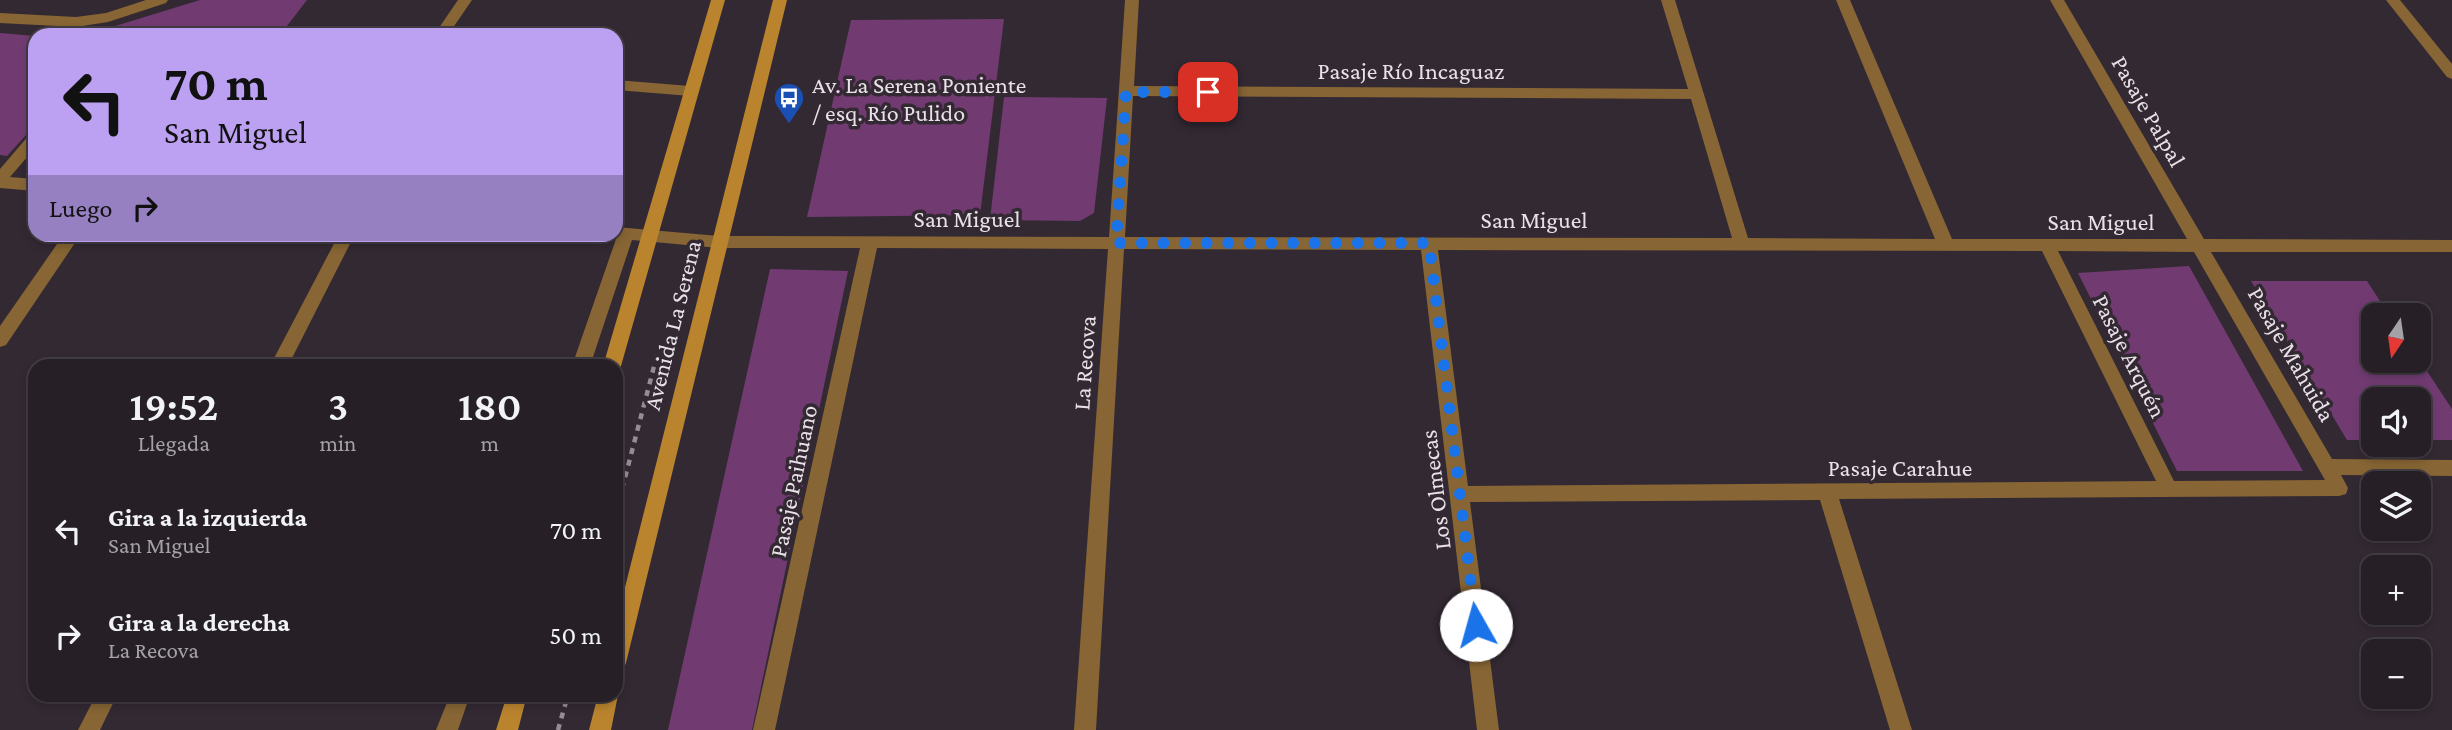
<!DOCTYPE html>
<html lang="es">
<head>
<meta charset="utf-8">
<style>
	body { margin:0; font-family:"Crimson Pro",serif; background:#322c32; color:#f1f3f6; height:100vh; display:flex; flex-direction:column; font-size:26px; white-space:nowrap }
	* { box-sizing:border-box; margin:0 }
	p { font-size:23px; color:#a4a2a7 }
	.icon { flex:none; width:38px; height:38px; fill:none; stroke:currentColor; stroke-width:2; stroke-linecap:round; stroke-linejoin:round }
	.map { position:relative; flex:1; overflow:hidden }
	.side { position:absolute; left:28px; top:359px; width:595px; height:343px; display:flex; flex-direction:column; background:#261f26; border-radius:21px; box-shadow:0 4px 10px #0003,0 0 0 2px #423d43 }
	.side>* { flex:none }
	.hud { position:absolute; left:28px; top:28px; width:595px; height:214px; border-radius:21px; box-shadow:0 4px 10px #0003,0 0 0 2px #423d43; background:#bca0f2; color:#111; overflow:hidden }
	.needle { width:46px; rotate:193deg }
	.tools { position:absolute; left:2361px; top:303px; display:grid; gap:14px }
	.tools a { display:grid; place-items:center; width:70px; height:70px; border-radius:14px; background:#261f26; box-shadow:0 4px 10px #0003,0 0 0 2px #423d43; font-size:35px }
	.pin { position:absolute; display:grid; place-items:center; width:60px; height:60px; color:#fff; margin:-30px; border-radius:14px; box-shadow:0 4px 10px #0006 }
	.me { position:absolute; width:77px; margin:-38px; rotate:353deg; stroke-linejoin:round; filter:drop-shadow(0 0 5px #0008) }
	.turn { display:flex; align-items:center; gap:24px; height:147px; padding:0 21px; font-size:32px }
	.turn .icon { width:91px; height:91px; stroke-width:2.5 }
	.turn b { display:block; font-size:49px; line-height:60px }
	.then { display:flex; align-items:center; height:66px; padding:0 21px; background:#0003; gap:14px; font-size:26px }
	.eta { display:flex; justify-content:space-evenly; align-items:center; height:119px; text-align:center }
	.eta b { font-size:42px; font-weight:600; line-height:49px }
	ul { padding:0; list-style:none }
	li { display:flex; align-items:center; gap:21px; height:105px; padding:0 21px }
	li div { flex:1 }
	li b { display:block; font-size:26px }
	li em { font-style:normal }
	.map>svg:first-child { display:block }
	.green { fill:#713b72 }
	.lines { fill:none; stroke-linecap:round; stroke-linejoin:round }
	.path { stroke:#958c94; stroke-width:4.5; stroke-dasharray:6 6; stroke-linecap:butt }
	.street { fill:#876534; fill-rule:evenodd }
	.secondary { fill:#ba842e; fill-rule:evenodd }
	.route { stroke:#1a73e8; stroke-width:12; stroke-dasharray:0 21.6 }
	.labels { text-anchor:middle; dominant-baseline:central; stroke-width:7; stroke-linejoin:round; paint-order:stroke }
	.street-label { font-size:24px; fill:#e9e1e8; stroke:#332933 }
	.poi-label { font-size:24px; fill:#e9e1e8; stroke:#332933; text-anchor:start }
</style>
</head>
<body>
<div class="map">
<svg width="2452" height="730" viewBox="0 0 2452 730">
	<rect width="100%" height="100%" fill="#332933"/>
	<path class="green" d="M200 0H307L280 35H86Z
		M1004 19 980 215 807 217 851 20Z
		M0 33 35 36V125L7 156 0 155Z
		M1004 97 1107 98 1094 213 1080 221 990 220Z
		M2189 266 2303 471H2177L2078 273Z
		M770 269 848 271 752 730H668Z
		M2251 281H2367L2389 315H2373V360L2419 359 2452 409V440H2419L2418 399H2373V440H2347Z"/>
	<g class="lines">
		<path class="path" d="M616 512 661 340
			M558 730 568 695"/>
		<path class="street" d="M146 0H168L166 3 108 22 76 27 0 23V13L76 17 106 13Z
			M458 0H472L448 35H434Z
			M1125 0H1139L1134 86 1688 89 1661 0H1675L1748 238 1935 239 1836 0H1850L1952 239H2187L2050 0H2064L2204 239 2452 240V252H2211L2332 459 2452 460V476L2341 475 2348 488 2346 494 2339 496 1839 499 1912 730H1890L1820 500 1470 502 1499 730H1477L1421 250 1124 249 1096 730H1074L1108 249 877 248 775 730H753L860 248H719L632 240 590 366H572L616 239 609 234H616V227L719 236 1109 237ZM1133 96 1691 99 1732 238 1125 237ZM1438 250 2042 251 2156 481 1468 486ZM2058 251 2194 252 2325 480 2174 481Z
			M2386 0H2400L2452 64V79L2447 77Z
			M616 80 690 86 697 91 690 96 616 90Z
			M35 133V148L10 177 35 179V191L0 188V169L30 134Z
			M64 234H81L6 345 0 347V326Z
			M339 234H355L288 366H270Z
			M96 695H117L100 730H78Z
			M450 695H470L458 730H436Z"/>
		<path class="secondary" d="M711 0H725L621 366 616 372V366H603Z
			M773 0H787L626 663 623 670 616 672V623Z
			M616 690 618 695 611 730H589L598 695H616Z
			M507 695H527L518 730H496Z"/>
	</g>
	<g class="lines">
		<path class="route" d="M1208 92H1126L1116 243H1429L1476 625"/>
	</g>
	<defs>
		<g id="bus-pin" transform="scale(1.575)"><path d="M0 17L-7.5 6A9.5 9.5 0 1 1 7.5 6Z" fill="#1a4fb4" stroke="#332933"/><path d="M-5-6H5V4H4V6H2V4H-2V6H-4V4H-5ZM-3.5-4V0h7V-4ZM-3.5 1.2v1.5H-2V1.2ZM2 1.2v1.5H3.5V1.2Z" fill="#fff"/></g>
	</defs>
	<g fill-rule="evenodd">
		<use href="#bus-pin" x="789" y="98"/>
	</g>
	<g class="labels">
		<g class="street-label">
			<text x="1411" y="70">Pasaje Río Incaguaz</text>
			<text transform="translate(2149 111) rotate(60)">Pasaje Palpal</text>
			<text x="967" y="218">San Miguel</text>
			<text x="1534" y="219">San Miguel</text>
			<text x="2101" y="221">San Miguel</text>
			<text transform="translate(672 325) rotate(-76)">Avenida La Serena</text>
			<text transform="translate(2292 354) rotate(60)">Pasaje Mahuida</text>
			<text transform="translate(2130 356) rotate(63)">Pasaje Arquén</text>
			<text transform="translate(1084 363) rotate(-86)">La Recova</text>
			<text x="1900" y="467">Pasaje Carahue</text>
			<text transform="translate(793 481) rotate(-78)">Pasaje Paihuano</text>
			<text transform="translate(1435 490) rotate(-97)">Los Olmecas</text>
		</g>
		<g class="poi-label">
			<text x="812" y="84">Av. La Serena Poniente<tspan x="812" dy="28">/ esq. Río Pulido</tspan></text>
		</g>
	</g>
</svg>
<div class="tools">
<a><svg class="needle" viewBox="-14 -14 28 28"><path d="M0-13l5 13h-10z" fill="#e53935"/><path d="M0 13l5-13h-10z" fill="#a4a2a7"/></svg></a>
<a><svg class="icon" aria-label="sound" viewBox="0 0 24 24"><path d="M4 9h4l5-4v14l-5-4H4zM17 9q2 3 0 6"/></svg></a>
<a><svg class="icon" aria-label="layers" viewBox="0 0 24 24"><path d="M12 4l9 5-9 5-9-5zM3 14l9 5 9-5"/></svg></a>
<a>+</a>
<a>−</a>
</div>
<div class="pin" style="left:1208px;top:92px;background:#d93025"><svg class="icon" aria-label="arrive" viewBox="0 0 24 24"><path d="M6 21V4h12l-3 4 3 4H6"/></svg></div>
<svg class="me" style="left:1476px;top:625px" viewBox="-20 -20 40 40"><circle r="19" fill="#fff"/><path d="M0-13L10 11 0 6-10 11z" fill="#1a73e8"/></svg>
<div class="hud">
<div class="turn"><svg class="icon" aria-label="left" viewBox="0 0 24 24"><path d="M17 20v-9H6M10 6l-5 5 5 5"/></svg><div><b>70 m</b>San Miguel</div></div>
<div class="then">Luego<svg class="icon" aria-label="right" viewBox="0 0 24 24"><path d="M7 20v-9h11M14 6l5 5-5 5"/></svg></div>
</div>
<section class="side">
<div class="eta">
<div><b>19:52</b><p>Llegada</p></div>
<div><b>3</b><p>min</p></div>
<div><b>180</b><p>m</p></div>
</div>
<ul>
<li><svg class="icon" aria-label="left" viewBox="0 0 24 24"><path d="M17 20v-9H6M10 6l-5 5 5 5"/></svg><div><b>Gira a la izquierda</b><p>San Miguel</p></div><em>70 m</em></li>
<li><svg class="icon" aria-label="right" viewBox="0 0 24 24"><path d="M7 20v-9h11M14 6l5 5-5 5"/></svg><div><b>Gira a la derecha</b><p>La Recova</p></div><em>50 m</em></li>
</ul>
</section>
</div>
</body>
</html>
